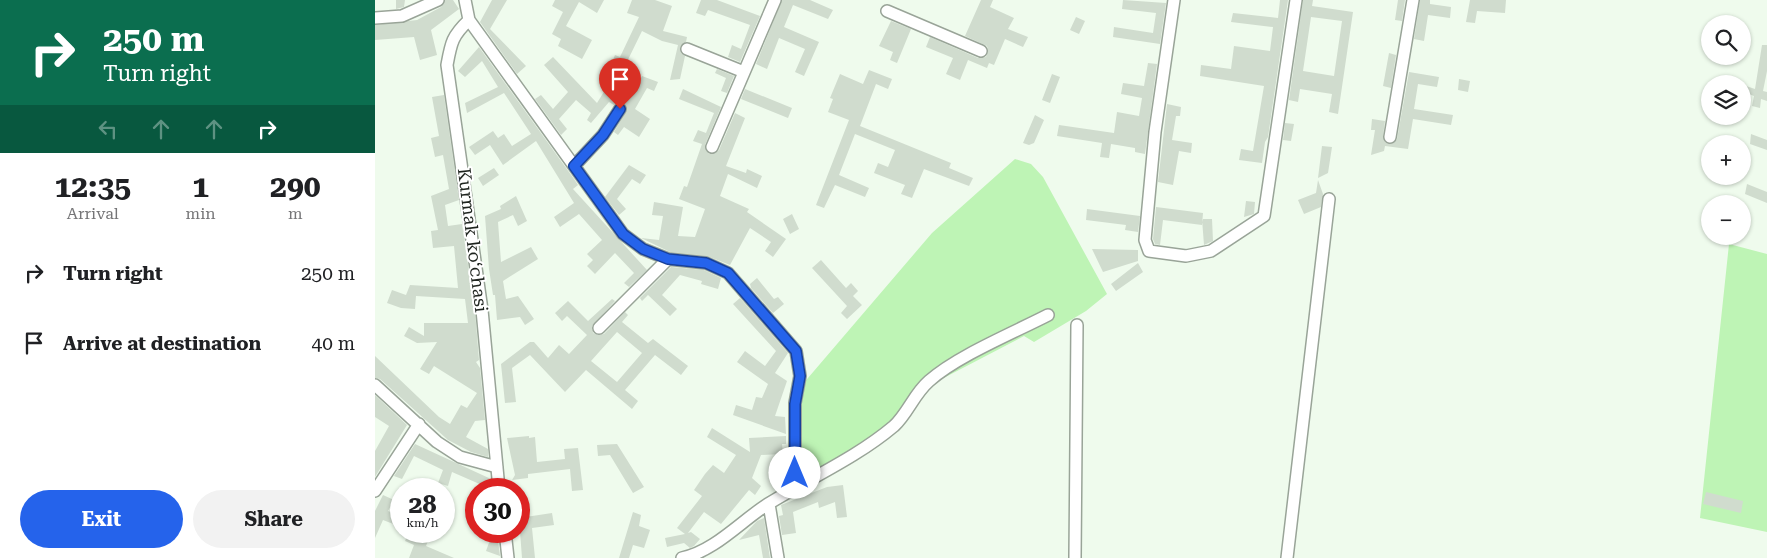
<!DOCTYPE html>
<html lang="en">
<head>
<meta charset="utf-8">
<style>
	body { margin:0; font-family:"Roboto Serif",serif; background:#f2f2f2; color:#202124; height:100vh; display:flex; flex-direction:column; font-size:19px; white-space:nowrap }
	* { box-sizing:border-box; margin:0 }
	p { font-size:16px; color:#757577 }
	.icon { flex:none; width:28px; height:28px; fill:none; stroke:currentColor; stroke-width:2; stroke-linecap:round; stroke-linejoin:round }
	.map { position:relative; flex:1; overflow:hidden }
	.sheet { display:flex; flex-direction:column; background:#fff; width:375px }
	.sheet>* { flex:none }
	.banner { background:#0b6e4f; color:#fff; overflow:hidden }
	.fabs { position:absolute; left:1326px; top:15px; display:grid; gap:10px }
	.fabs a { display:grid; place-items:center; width:50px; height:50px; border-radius:50%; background:#fff; box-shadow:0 1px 4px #0004; font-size:25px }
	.speed { position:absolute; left:15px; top:478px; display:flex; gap:10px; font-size:25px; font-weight:700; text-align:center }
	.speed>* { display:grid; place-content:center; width:65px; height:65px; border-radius:50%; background:#fff; box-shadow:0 1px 4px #0004; line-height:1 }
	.speed small { font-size:12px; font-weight:400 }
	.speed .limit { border:8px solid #d22; background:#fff; color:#111 }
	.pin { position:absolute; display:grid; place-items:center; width:42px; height:42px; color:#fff; margin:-51px -21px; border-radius:50% 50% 50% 0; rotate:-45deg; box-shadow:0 0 5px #0007 }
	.pin .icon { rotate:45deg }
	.me { position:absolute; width:55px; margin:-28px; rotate:0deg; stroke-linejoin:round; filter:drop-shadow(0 0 4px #0008) }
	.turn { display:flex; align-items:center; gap:18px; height:105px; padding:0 20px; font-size:22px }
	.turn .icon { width:65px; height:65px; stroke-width:2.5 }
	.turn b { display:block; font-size:35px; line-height:42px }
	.lanes { display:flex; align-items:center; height:48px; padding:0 20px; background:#0003; justify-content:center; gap:25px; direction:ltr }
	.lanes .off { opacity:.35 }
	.eta { display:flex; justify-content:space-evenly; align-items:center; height:85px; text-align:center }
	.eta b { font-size:30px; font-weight:700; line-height:35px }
	.button { display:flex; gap:10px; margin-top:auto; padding:10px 20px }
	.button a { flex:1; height:58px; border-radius:30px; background:#2563eb; color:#fff; font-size:20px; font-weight:700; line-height:58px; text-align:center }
	.button a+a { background:#f2f2f2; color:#202124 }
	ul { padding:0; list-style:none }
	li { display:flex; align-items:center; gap:15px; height:70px; padding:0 20px }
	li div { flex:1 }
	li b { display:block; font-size:19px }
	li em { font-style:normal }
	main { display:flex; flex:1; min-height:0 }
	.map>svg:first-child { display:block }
	.green { fill:#bef4b5 }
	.building { fill:#d0dcce; fill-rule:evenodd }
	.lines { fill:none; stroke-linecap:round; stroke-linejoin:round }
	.street-casing { stroke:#99a498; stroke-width:14 }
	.street { stroke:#fff; stroke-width:11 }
	.route-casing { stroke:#184099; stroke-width:12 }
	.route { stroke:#2563eb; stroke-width:9 }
	.labels { text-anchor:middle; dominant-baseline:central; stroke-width:4; stroke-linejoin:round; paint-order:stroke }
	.street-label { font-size:18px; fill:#1f241f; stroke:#fff }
</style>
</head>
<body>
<main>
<section class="sheet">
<div class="banner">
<div class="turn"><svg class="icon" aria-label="right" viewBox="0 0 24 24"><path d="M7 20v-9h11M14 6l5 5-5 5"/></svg><div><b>250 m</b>Turn right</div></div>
<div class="lanes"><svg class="icon off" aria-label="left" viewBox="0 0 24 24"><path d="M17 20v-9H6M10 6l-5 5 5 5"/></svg><svg class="icon off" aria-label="ahead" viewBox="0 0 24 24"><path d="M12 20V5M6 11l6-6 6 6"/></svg><svg class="icon off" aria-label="ahead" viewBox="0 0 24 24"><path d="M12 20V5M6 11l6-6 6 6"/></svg><svg class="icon" aria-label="right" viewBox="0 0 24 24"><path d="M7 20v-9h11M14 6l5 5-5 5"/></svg></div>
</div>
<div class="eta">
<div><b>12:35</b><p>Arrival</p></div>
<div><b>1</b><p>min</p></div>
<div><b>290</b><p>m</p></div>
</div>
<ul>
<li><svg class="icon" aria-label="right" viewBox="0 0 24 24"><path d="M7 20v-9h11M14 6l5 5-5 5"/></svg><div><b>Turn right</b></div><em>250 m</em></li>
<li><svg class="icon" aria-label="arrive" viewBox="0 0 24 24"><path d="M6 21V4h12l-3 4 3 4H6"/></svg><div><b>Arrive at destination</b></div><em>40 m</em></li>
</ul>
<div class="button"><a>Exit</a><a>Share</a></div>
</section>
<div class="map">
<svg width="1392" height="558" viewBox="0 0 1392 558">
	<rect width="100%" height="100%" fill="#effbed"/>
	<path class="green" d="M640 159 656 164 668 177 732 294 711 311 659 342 649 336 559 383 531 418 454 476 449 466 420 471 421 392 557 233Z
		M1354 244 1392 254V532L1325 518Z"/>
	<path class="building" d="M21 0H30L29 7 21 9Z
		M70 0H78L84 9 56 30 62 55 45 60 39 37 0 40V25L42 20 66 7Z
		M117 0H132L115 29 151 66 142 74 105 22Z
		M180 0H229L222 13 204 2 191 26 217 40 207 59 183 46 186 39 177 34 188 12 177 6Z
		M257 0H280L297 6 288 31 312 37 311 42 305 47 306 53 310 56 305 79 295 80 303 45 287 41 267 31 247 72 264 82 267 76 283 82 279 91 272 88 260 109 275 119 264 137 249 127 243 135 239 132 252 110 249 103 242 102 239 105 234 102 216 123 212 120 216 113 201 100 184 119 192 129 186 135 160 99 166 95 178 109 193 92 169 65 178 57 222 103 238 77 236 76 240 67 236 64 240 55 245 57 264 17 252 13Z
		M326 0H342L385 16 365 62 353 57 357 45 366 49 375 25 333 10 330 16 321 13Z
		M407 0H435L458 10 453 19 418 5 409 27 444 42 429 76 420 72 430 49 404 38 392 69 381 64Z
		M606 0H618L615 7 639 18 633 29 653 37 648 47 630 39 619 65 614 63 612 68 593 60 585 80 571 74 578 58 551 47 555 37 603 58 611 57 613 51 612 46 590 36Z
		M748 0 791 3 785 44 738 37 739 27 778 33 781 13 747 9Z
		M905 0H913L893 137 890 142 887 163 864 160 866 149 878 151 889 86 825 76 826 65 856 69 859 46 895 51 898 27 856 22 858 13 903 18Z
		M928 0H938L937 6 978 12 963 114 954 112 957 94 925 89 923 102 914 100ZM936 17 967 21 959 76 928 71Z
		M1023 0H1030L1027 21 1020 20Z
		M1045 0H1055V4L1076 7 1075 18 1053 15 1049 41 1039 39Z
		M1095 0H1131L1130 13 1102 11 1100 23 1091 22Z
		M701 17 710 21 704 34 695 30Z
		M516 21 536 29 522 63 515 60 518 52 504 46Z
		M1387 45H1392V71L1388 91 1392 92V101L1386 99 1385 108 1377 106 1379 96 1368 92V85L1380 89Z
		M104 47 199 179 203 185 198 189 272 270 254 287 249 283 259 273 240 253 220 274 212 266 218 260 212 254 227 240 204 214 185 227 179 217 199 203 161 141 128 165 115 145 100 155 94 147 118 131 123 138 129 134 137 146 156 134 129 93 92 113 90 103 123 87 107 61 90 77 83 71Z
		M1014 53 1021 55 1016 88 1008 86Z
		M773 63 782 64 770 154 760 152V148L736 144 734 158 725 157 727 143 682 136 684 125 739 133 742 112 764 116 767 98 746 94 748 83 769 86Z
		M342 69 359 76 352 93 346 91 351 78 340 73Z
		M494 70 517 79 513 89 501 84 485 126 576 163 574 168 598 178 594 186 549 169 537 198 526 194 530 185 499 173 503 163 513 167 520 150 480 134 464 175 494 188 490 197 460 185 449 208 441 205 474 120 453 112 458 99 455 98 465 74 488 84Z
		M1034 72 1064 77 1062 87 1043 84 1039 109 1078 115 1076 125 1038 119 1033 149 1010 146 1009 151 996 155 1000 130H996L997 119 1010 121 1008 136 1011 143 1017 144 1022 139Z
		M677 74 685 77 675 103 667 100Z
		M1084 79 1095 81 1093 92 1083 90Z
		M308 89 346 107 330 145 334 154H338L344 150 360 113 370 118 351 166 371 173 372 169 387 176 382 188 353 174 345 196 374 209 372 212 411 239 398 257 390 251 396 242 375 228 355 265 332 256 295 252 266 238 284 240 288 216 277 215 279 202 308 207 303 236 320 237 330 209 304 199 309 186 312 187 327 144 318 141 323 130 331 133 339 113 304 99Z
		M370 89 417 108 413 118 366 99Z
		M69 95 84 200 70 205 73 226 87 224 100 311 104 360 101 362 105 368 110 420 100 421 91 437 113 449V457L96 452 73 440 5 379 0 378V356L64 417 75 424 86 405 92 408 102 393 59 366 54 374 45 369 62 342 42 343 29 336 34 327 49 336V323H93L90 299 41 296 40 309 26 308 12 303 17 290 31 295 35 285 83 288 79 246 58 248 56 231 63 230 56 196 74 189 68 155 60 157 56 138 64 136 57 97Z
		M792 104 806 107 805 116H801L797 140 817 143 816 153 804 151 798 185 783 182Z
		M660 115 669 120 659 143 654 145 648 143Z
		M910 123 919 124 916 141 908 140Z
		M1376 134 1392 140V150L1375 144Z
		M947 146 957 147 953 173 943 178Z
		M254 165 271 175 265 184 257 179 242 199 251 209 244 215 230 197Z
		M119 168 124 175 108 186 103 178Z
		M943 180 948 194 946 207 929 214 923 200 941 193Z
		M1372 184 1392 192V203L1370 194Z
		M141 196 152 221 143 226 138 215 123 222 126 262 156 247 163 259 128 281 131 299 143 296 159 319 150 325 145 317 122 320 120 295H118L114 269 110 216 126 209 125 206Z
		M871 201 880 202 879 214 869 217Z
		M781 207 828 213 827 225 788 220 785 245 780 244 778 239Z
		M712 209 765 216 763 232 750 230 751 225 711 220Z
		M417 214 424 229 415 234 408 219Z
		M827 219H837L838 241 829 245Z
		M717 249 763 250V261L728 272Z
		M446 260 471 288 476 283 483 291 478 296 487 305 472 319 466 313 472 306 437 268Z
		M763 263 768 272 741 291 736 284Z
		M296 267 329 270 346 278 343 289 326 284 327 281 305 275 287 295 302 309 295 316 273 295 267 301 265 298Z
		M382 278 399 299 403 297 409 304 398 313 376 288 375 284Z
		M365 298 413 353 400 373 412 381 400 416 410 417 411 434 358 415 361 405 377 410 381 397 387 398 393 384 362 362 370 351 390 366 401 351 358 304Z
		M237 299 240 301 217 326 218 333 223 335 229 334 250 312 253 315 247 322 273 343 278 339 313 366 306 375 280 355 250 390 263 401 257 409 211 370 190 392 155 355 137 368 141 402 130 403 126 364 155 342H159L173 358 184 345 194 354 212 335 192 316 187 321 180 313 193 301 213 321ZM242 332 267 353 242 382 216 361Z
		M0 395 32 425 0 477V451L14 426 0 417Z
		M337 428 375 452 374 438 411 436V444H407L408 454 386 455 377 478 386 486 380 495 374 490 346 524 329 512 313 533 316 532 325 539 319 546 315 548 309 543 292 547 290 538 310 534 302 528 327 496 319 490 330 474 338 465 349 473 361 455 332 437Z
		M154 436V438L160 437 162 462 190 459 189 449 203 448 208 490 197 491 195 469 153 474V478L137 480 140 475 132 438Z
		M40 444 116 479V489L77 472 73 486 63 483 68 470 39 456 27 479 19 476Z
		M242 444 269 487 258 493 235 455 223 456 222 445Z
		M468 485 472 517 462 518 460 502 444 508 443 502 418 512 421 533 407 535 404 516 408 515 406 505 452 487Z
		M1331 492 1368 501 1366 513 1328 504Z
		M8 495 19 500 13 511 26 516V527L8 520 0 538V511Z
		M69 501 79 504 71 530H69Z
		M258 512 266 515 264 526 275 530 269 548 258 545 254 558H244Z
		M177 513 179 525 157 528 160 558H147L144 518Z
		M389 518 395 558H388L384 535 364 540 382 521Z
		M34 531H57L51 546 79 558H34L39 545 30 541Z
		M116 537 123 540 125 556 111 551Z"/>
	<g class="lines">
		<g class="street-casing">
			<path id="street" d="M90 0 94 20C77 36 76 43 72 65L107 310 124 489
				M799 0 780 132 770 240 774 251 811 256 836 251 889 216 921 0
				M512 11 606 51
				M0 18 27 16 63 0
				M94 20 248 234 268 249 293 259 331 263 353 273 421 351 425 376 420 403V490
				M312 49 369 72
				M1015 137 1038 0
				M337 147 400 0
				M199 166 228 135 245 109
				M224 328 293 259
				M0 385 62 442 85 457 122 467
				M0 491 44 424
				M394 504 403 558
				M130 531 133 558
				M307 558C340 551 366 521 393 504 435 478 481 458 519 426 533 413 539 394 554 381 582 356 638 333 673 315
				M700 558 702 325
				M912 558 954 199"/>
		</g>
		<use href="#street" class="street"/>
	</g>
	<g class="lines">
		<g class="route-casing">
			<path id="route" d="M245 109 228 135 199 166 248 234 268 249 293 259 331 263 353 273 421 351 425 376 420 404V473"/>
		</g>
		<use href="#route" class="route"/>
	</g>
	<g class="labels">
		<g class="street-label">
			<text transform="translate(98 240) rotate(83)">Kurmak koʻchasi</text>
		</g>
	</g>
</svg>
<div class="fabs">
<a><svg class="icon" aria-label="search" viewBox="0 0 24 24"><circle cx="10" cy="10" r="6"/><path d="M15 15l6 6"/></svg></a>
<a><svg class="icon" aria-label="layers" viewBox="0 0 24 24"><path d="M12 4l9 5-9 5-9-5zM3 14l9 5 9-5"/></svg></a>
<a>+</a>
<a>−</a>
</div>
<div class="speed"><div>28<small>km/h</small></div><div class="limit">30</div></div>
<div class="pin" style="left:245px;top:109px;background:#d93025"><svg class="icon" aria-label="arrive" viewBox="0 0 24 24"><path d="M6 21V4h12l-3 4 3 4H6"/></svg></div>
<svg class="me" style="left:420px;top:473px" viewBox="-20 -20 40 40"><circle r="19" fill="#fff"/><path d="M0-13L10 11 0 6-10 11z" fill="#2563eb"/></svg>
</div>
</main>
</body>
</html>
